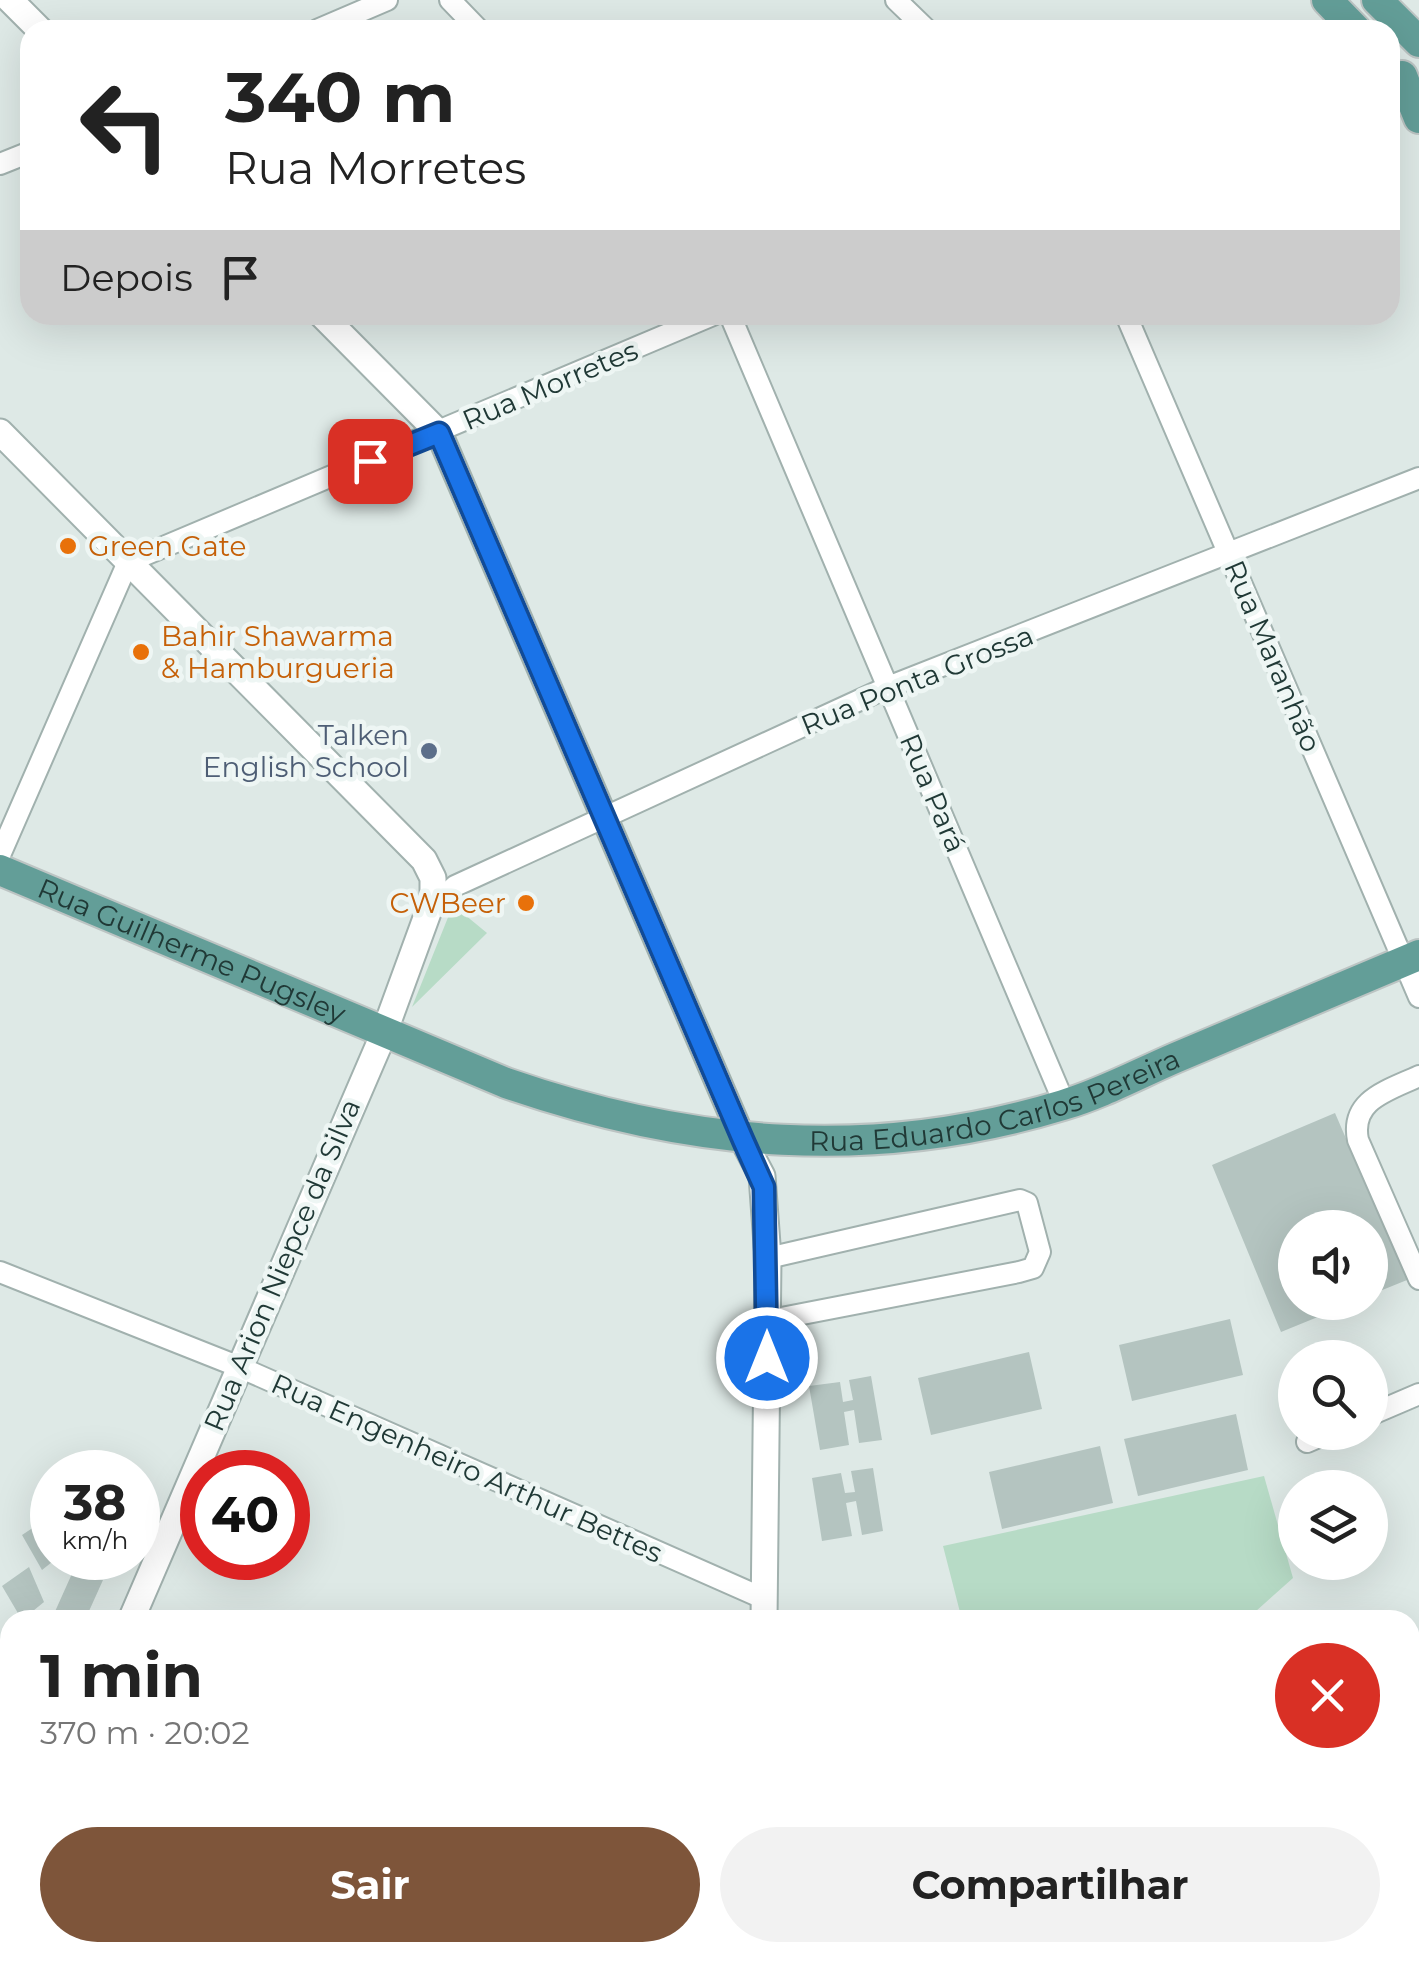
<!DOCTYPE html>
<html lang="pt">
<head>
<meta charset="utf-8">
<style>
	body { margin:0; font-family:Montserrat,sans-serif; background:#f2f2f2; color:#222; height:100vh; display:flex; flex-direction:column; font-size:38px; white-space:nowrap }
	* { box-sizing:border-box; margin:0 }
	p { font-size:32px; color:#767676 }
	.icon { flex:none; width:55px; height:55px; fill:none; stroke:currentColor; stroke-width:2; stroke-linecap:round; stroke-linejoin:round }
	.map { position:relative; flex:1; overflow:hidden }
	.details { position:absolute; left:0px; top:1610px; width:1420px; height:352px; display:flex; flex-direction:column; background:#fff; border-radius:30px 30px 0 0; box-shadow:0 10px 40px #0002 }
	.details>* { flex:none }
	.banner { position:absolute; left:20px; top:20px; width:1380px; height:305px; border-radius:30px; box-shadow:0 10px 40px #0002; background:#fff; color:#222; overflow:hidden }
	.buttons { position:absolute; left:1278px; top:1210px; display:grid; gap:20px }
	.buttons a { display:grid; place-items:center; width:110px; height:110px; border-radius:50%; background:#fff; box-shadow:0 10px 40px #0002; font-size:50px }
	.speed { position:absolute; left:30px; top:1450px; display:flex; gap:20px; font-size:50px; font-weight:700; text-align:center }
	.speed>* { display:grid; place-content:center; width:130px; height:130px; border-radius:50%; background:#fff; box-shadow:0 10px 40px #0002; line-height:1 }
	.speed small { font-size:25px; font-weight:400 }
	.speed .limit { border:15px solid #d22; background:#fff; color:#111 }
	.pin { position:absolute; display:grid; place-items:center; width:85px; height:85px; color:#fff; margin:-42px; border-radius:20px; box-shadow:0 5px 15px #0006 }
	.me { position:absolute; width:110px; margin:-55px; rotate:0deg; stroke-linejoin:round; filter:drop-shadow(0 0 8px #0008) }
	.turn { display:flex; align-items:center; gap:35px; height:210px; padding:0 40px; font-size:45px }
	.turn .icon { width:130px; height:130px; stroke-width:2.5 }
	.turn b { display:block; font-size:70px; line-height:85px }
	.then { display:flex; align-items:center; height:95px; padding:0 40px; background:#0003; gap:20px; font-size:38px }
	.round { display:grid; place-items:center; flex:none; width:105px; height:105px; border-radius:52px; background:#f2f2f2 }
	.summary { display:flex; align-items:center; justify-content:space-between; height:170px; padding:0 40px }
	h1 { font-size:60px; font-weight:700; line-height:75px }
	.button { display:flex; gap:20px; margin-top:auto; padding:20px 40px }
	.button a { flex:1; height:115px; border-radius:60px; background:#7e553a; color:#fff; font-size:40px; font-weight:700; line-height:115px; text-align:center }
	.button a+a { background:#f2f2f2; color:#222 }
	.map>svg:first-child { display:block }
	.green { fill:#b7dbc6 }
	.building { fill:#b4c4c0 }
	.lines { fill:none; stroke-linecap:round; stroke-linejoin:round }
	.minor-casing { stroke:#a1b1ae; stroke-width:24 }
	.tertiary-casing { stroke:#a1b1ae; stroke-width:29 }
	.primary-casing { stroke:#bcc4c3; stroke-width:34 }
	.minor { stroke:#fff; stroke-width:20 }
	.tertiary { stroke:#fff; stroke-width:25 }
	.primary { stroke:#639e98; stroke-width:30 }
	.route-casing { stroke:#114b97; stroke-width:25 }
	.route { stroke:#1a73e8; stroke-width:18 }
	.food-dot { fill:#e8710a; stroke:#eef6f4; stroke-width:4 }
	.service-dot { fill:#5c6f8a; stroke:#eef6f4; stroke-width:4 }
	.labels { text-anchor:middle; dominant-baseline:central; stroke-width:9; stroke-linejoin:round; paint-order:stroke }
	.street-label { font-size:28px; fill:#203936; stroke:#eef6f4 }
	.food-label { font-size:28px; fill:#c56008; stroke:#eef6f4; text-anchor:start }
	.service-label { font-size:28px; fill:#4e5e75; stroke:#eef6f4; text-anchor:end }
</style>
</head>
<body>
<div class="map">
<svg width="1419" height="1961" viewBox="0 0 1419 1961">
	<rect width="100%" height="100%" fill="#dee9e6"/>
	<path class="green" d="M453 905 487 933 412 1007Z
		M1264 1476 1293 1578 1246 1620H962L943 1546Z"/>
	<path class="building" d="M1335 1113 1407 1280 1370 1295V1228H1295V1302L1352 1303 1281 1332 1212 1165Z
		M1230 1319 1243 1375 1132 1401 1119 1345Z
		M1029 1352 1042 1409 931 1435 918 1378Z
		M871 1376 882 1440 859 1443 854 1410 844 1412 849 1445 820 1450 809 1386 840 1382 843 1402 853 1400 849 1380Z
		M1236 1414 1248 1470 1138 1496 1124 1439Z
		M1100 1446 1113 1503 1002 1529 989 1472Z
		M873 1468 883 1531 862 1535 856 1501 846 1503 852 1536 822 1541 812 1478 841 1473 845 1493 855 1492 851 1471Z
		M49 1517 52 1558H57L42 1570 22 1535Z
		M79 1558H112L103 1578 88 1573 103 1580 85 1620H63L53 1616Z
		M29 1567 44 1602 22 1620 2 1586Z
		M841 1952H962V1961H842Z"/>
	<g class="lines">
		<g class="minor-casing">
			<path id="minor" d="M450 0 479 30
				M896 0 927 30
				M317 30 387 0
				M0 164 30 152
				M730 315 1065 1105
				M1126 315 1419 997
				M0 855 128 562 713 315
				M430 909 455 886 888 687 1419 478
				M1419 1076C1387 1091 1350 1100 1358 1140L1419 1279
				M0 1272 237 1366 765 1599
				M766 1321 1019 1272 1033 1268 1040 1252 1027 1203 1020 1200 768 1258
				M1370 1415 1419 1394
				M1307 1442 1330 1432
				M0 1662 10 1666"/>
		</g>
		<g class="tertiary-casing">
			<path id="tertiary" d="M10 0 40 30
				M322 315 439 433 743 1140 762 1176 768 1258 764 1620
				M0 432 424 860 433 878V899L384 1033 131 1620
				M0 1932 10 1908
				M0 1960 4 1961
				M754 1961V1952"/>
		</g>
		<g class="primary-casing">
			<g id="primary">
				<path d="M1327 0 1356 30"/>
				<path d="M1377 0 1419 42"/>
				<path d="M1402 76 1419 118"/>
				<path id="s1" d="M0 870 506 1083C691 1147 873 1163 1063 1105 1101 1094 1138 1074 1175 1058 1256 1024 1337 989 1419 955"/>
			</g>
		</g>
		<use href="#minor" class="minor"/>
		<use href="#tertiary" class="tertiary"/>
		<use href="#primary" class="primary"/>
	</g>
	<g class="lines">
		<g class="route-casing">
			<path id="route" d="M370 461 439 433 743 1140 764 1187 767 1358"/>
		</g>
		<use href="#route" class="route"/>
	</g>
	<g class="food-dot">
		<circle cx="68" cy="546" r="10"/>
		<circle cx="141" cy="652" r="10"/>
		<circle cx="526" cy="903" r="10"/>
	</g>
	<circle class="service-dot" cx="429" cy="751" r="10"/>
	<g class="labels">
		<g class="street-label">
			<text transform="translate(550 385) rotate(-23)">Rua Morretes</text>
			<text transform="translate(1273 656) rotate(67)">Rua Maranhão</text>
			<text transform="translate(917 680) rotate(-22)">Rua Ponta Grossa</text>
			<text transform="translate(933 793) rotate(67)">Rua Pará</text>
			<text stroke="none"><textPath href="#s1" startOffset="208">Rua Guilherme Pugsley</textPath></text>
			<text stroke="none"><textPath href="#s1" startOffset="1050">Rua Eduardo Carlos Pereira</textPath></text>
			<text transform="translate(282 1265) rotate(-67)">Rua Arion Niepce da Silva</text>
			<text transform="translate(467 1468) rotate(24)">Rua Engenheiro Arthur Bettes</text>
		</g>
		<g class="food-label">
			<text x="88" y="546">Green Gate</text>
			<text x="161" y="636">Bahir Shawarma<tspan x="161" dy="32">&amp; Hamburgueria</tspan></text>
			<text x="506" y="903" text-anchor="end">CWBeer</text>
		</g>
		<g class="service-label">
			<text x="409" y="735">Talken<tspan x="409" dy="32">English School</tspan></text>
		</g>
	</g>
</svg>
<div class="buttons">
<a><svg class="icon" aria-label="sound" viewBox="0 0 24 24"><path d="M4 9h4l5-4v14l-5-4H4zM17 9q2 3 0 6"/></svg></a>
<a><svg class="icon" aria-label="search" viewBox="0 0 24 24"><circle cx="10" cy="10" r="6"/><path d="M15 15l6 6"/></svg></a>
<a><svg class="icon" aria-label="layers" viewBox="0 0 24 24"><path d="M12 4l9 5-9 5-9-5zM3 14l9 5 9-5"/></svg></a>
</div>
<div class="speed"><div>38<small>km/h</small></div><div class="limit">40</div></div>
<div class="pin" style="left:370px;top:461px;background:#d93025"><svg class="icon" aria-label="arrive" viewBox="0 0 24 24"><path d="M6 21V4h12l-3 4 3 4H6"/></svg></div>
<svg class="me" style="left:767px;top:1358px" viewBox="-20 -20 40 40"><circle r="17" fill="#1a73e8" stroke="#fff" stroke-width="3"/><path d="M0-11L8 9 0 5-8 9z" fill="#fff"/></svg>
<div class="banner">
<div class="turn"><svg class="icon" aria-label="left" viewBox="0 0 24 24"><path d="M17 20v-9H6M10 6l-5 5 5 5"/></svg><div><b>340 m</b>Rua Morretes</div></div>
<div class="then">Depois<svg class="icon" aria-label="arrive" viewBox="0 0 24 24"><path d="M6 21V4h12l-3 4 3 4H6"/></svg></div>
</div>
<section class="details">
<div class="summary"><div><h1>1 min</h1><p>370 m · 20:02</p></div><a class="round" style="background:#d93025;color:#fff"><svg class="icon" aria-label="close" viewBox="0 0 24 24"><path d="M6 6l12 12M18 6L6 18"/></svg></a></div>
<div class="button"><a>Sair</a><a>Compartilhar</a></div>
</section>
</div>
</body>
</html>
